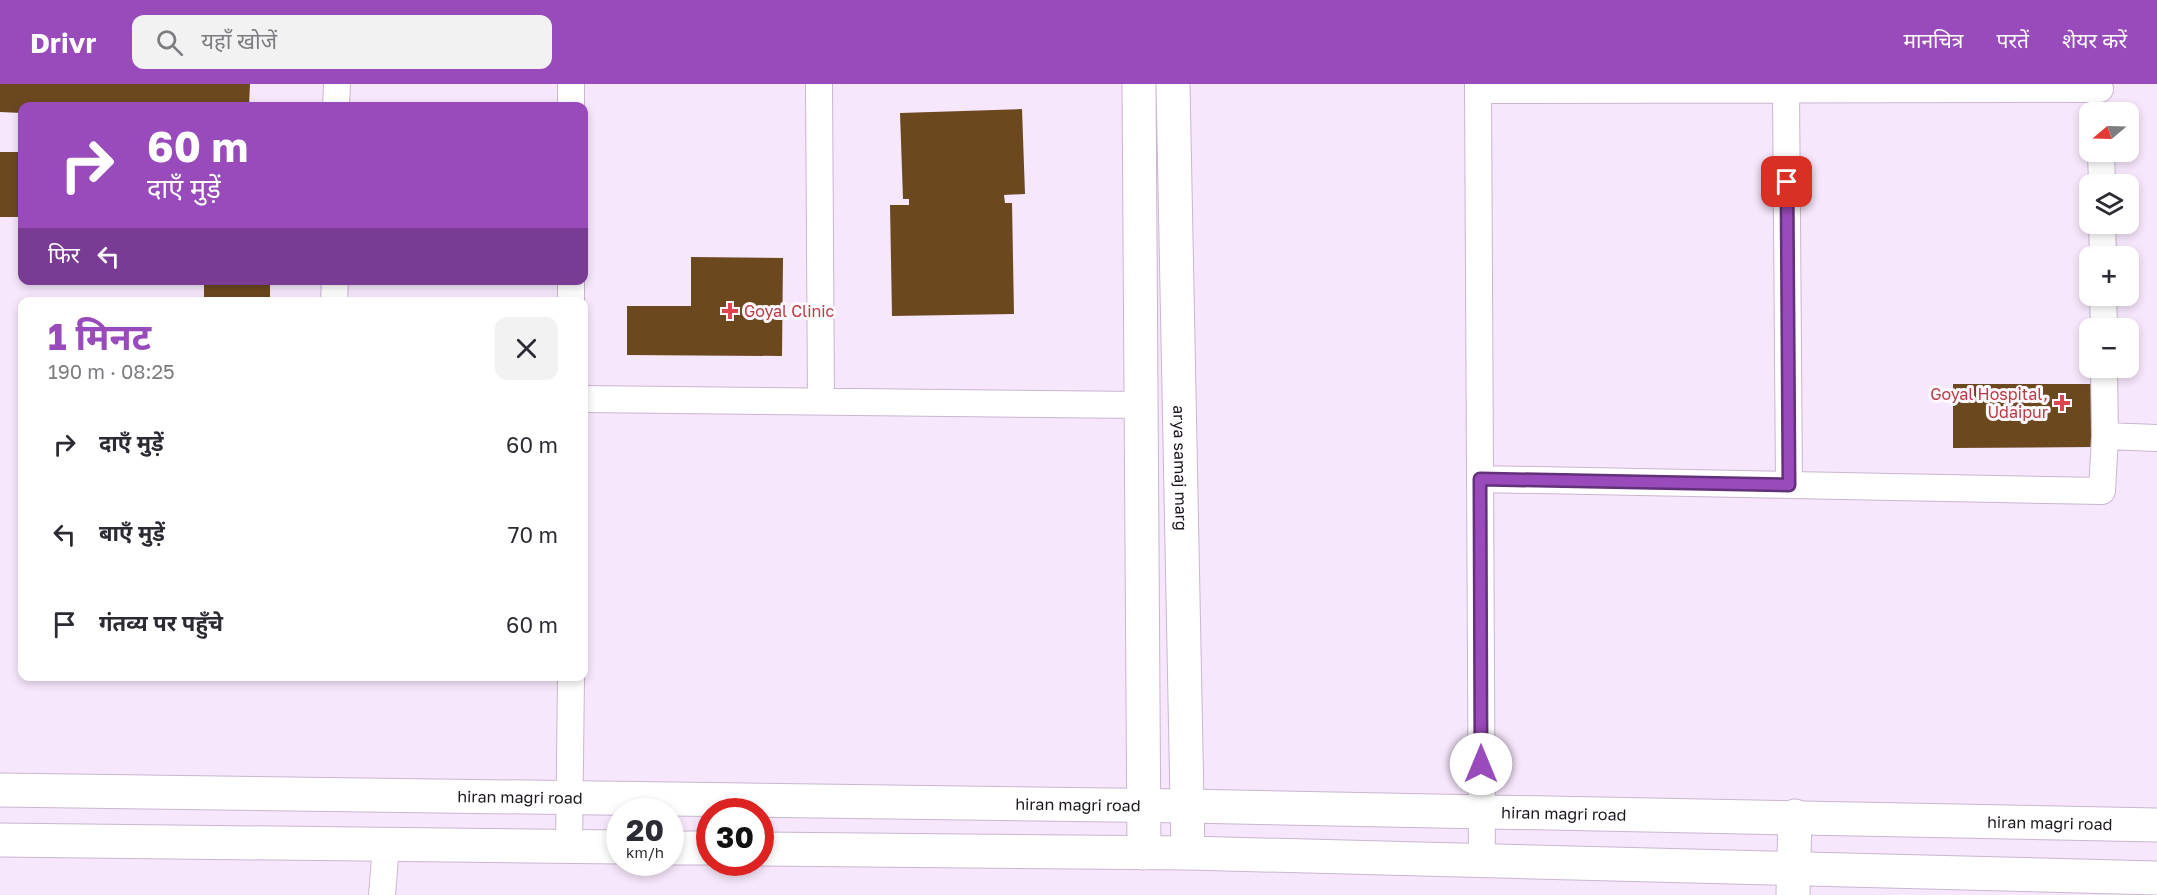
<!DOCTYPE html>
<html lang="hi">
<head>
<meta charset="utf-8">
<style>
	body { margin:0; font-family:"Golos Text","Noto Sans Devanagari",sans-serif; background:#f2f2f3; color:#2b2b33; height:100vh; display:flex; flex-direction:column; font-size:22px; white-space:nowrap }
	* { box-sizing:border-box; margin:0 }
	p { font-size:20px; color:#7c7c81 }
	.icon { flex:none; width:33px; height:33px; fill:none; stroke:currentColor; stroke-width:2; stroke-linecap:round; stroke-linejoin:round }
	.map { position:relative; flex:1; overflow:hidden }
	.side { position:absolute; left:18px; top:213px; width:570px; height:384px; display:flex; flex-direction:column; background:#fff; border-radius:12px; box-shadow:0 3px 9px #0003 }
	.side>* { flex:none }
	.banner { position:absolute; left:18px; top:18px; width:570px; height:183px; border-radius:12px; box-shadow:0 3px 9px #0003; background:#994abb; color:#fff; overflow:hidden }
	.needle { width:39px; rotate:251deg }
	.tools { position:absolute; left:2079px; top:18px; display:grid; gap:12px }
	.tools a { display:grid; place-items:center; width:60px; height:60px; border-radius:12px; background:#fff; box-shadow:0 3px 9px #0003; font-size:30px }
	.speed { position:absolute; left:606px; top:714px; display:flex; gap:12px; font-size:30px; font-weight:700; text-align:center }
	.speed>* { display:grid; place-content:center; width:78px; height:78px; border-radius:50%; background:#fff; box-shadow:0 3px 9px #0003; line-height:1 }
	.speed small { font-size:15px; font-weight:400 }
	.speed .limit { border:9px solid #d22; background:#fff; color:#111 }
	.pin { position:absolute; display:grid; place-items:center; width:51px; height:51px; color:#fff; margin:-26px; border-radius:12px; box-shadow:0 3px 9px #0006 }
	.me { position:absolute; width:66px; margin:-33px; rotate:0deg; stroke-linejoin:round; filter:drop-shadow(0 0 4px #0008) }
	.turn { display:flex; align-items:center; gap:21px; height:126px; padding:0 30px; font-size:27px }
	.turn .icon { width:78px; height:78px; stroke-width:2.5 }
	.turn b { display:block; font-size:42px; line-height:51px }
	.then { display:flex; align-items:center; height:57px; padding:0 30px; background:#0003; gap:12px; font-size:22px }
	.round { display:grid; place-items:center; flex:none; width:63px; height:63px; border-radius:12px; background:#f2f2f3 }
	.summary { display:flex; align-items:center; justify-content:space-between; height:102px; padding:0 30px }
	h1 { font-size:36px; font-weight:700; line-height:45px; color:#994abb }
	ul { padding:0; list-style:none }
	li { display:flex; align-items:center; gap:18px; height:90px; padding:0 30px }
	li div { flex:1 }
	li b { display:block; font-size:22px }
	li em { font-style:normal }
	header { display:flex; align-items:center; gap:36px; box-sizing:border-box; height:84px; padding:0 30px; background:#994abb; color:#fff }
	header strong { font-size:28px }
	nav { display:flex; gap:33px; margin-inline-start:auto; font-size:21px }
	.search { width:420px; height:54px; background:#f2f2f3; display:flex; align-items:center; gap:15px; box-sizing:border-box; padding:0 21px; border-radius:12px; color:#7c7c81; font-size:22px }
	.map>svg:first-child { display:block }
	.building { fill:#6c481f }
	.lines { fill:none; stroke-linecap:round; stroke-linejoin:round }
	.street-casing { stroke:#c9b6d0; stroke-width:28 }
	.secondary-casing { stroke:#c9b6d0; stroke-width:35 }
	.primary-casing { stroke:#c9b6d0; stroke-width:35 }
	.street { stroke:#fff; stroke-width:26 }
	.secondary { stroke:#fff; stroke-width:33 }
	.primary { stroke:#fff; stroke-width:33 }
	.route-casing { stroke:#63307a; stroke-width:15 }
	.route { stroke:#994abb; stroke-width:10 }
	.health-dot { fill:#e0444e; stroke:#fdf9fe; stroke-width:2 }
	.labels { text-anchor:middle; dominant-baseline:central; stroke-width:6; stroke-linejoin:round; paint-order:stroke }
	.health-label { font-size:16px; fill:#be3a42; stroke:#fdf9fe; text-anchor:start }
	.street-label { font-size:16px; fill:#1d161f; stroke:#fdf9fe }
</style>
</head>
<body>
<header>
<strong>Drivr</strong>
<div class="search"><svg class="icon" aria-label="search" viewBox="0 0 24 24"><circle cx="10" cy="10" r="6"/><path d="M15 15l6 6"/></svg>यहाँ खोजें</div>
<nav><a>मानचित्र</a><a>परतें</a><a>शेयर करें</a></nav>
</header>
<div class="map">
<svg width="2157" height="811" viewBox="0 0 2157 811">
	<rect width="100%" height="100%" fill="#f7e7fc"/>
	<path class="building" d="M0 0H250L249 22H22V29L0 28Z
		M1022 25 1025 110 1004 111 1005 119H1012L1014 230 892 232 890 121H909V115H903L900 29Z
		M0 68H22V133H0Z
		M691 173 783 174 782 272 627 271V222H691Z
		M204 196H270V218H204Z
		M1953 300H2092L2093 363 1953 364Z"/>
	<g class="lines">
		<g class="street-casing">
			<path id="street" d="M571 0V22
				M819 0 821 317
				M1478 0 1482 777
				M1786 5 1789 401
				M1478 6 2100 5
				M336 22 337 0
				M2101 68 2102 100
				M2102 140 2103 172
				M571 196V218
				M2103 212 2104 244
				M334 218 335 196
				M2104 284 2105 352 2157 354
				M584 315 1142 321
				M1480 395 2102 407 2105 352
				M569 763 571 592
				M382 811 386 761"/>
		</g>
		<g class="secondary-casing">
			<g id="secondary">
				<path d="M1139 0 1144 769"/>
				<path id="s1" d="M1173 0 1188 769"/>
				<path d="M0 756 620 763"/>
				<path d="M670 764H710"/>
				<path d="M760 765 1188 769 2157 794"/>
				<path d="M1793 811 1795 732"/>
			</g>
		</g>
		<g class="primary-casing">
			<g id="primary">
				<path id="s2" d="M0 706 1186 722 2157 741"/>
			</g>
		</g>
		<use href="#street" class="street"/>
		<use href="#secondary" class="secondary"/>
		<use href="#primary" class="primary"/>
	</g>
	<g class="lines">
		<g class="route-casing">
			<path id="route" d="M1481 680 1480 395 1789 401 1787 98"/>
		</g>
		<use href="#route" class="route"/>
	</g>
	<g class="health-dot">
		<path d="M727 218h6v6h6v6h-6v6h-6v-6h-6v-6h6z"/>
		<path d="M2059 310h6v6h6v6h-6v6h-6v-6h-6v-6h6z"/>
	</g>
	<g class="labels">
		<g class="health-label">
			<text x="744" y="227">Goyal Clinic</text>
			<text x="2048" y="310" text-anchor="end">Goyal Hospital,<tspan x="2048" dy="18">Udaipur</tspan></text>
		</g>
		<g class="street-label">
			<text stroke="none"><textPath href="#s1" startOffset="384">arya samaj marg</textPath></text>
			<text stroke="none"><textPath href="#s2" startOffset="520">hiran magri road</textPath></text>
			<text stroke="none"><textPath href="#s2" startOffset="1078">hiran magri road</textPath></text>
			<text stroke="none"><textPath href="#s2" startOffset="1564">hiran magri road</textPath></text>
			<text stroke="none"><textPath href="#s2" startOffset="2050">hiran magri road</textPath></text>
		</g>
	</g>
</svg>
<div class="tools">
<a><svg class="needle" viewBox="-14 -14 28 28"><path d="M0-13l5 13h-10z" fill="#e53935"/><path d="M0 13l5-13h-10z" fill="#7c7c81"/></svg></a>
<a><svg class="icon" aria-label="layers" viewBox="0 0 24 24"><path d="M12 4l9 5-9 5-9-5zM3 14l9 5 9-5"/></svg></a>
<a>+</a>
<a>−</a>
</div>
<div class="speed"><div>20<small>km/h</small></div><div class="limit">30</div></div>
<div class="pin" style="left:1787px;top:98px;background:#d93025"><svg class="icon" aria-label="arrive" viewBox="0 0 24 24"><path d="M6 21V4h12l-3 4 3 4H6"/></svg></div>
<svg class="me" style="left:1481px;top:680px" viewBox="-20 -20 40 40"><circle r="19" fill="#fff"/><path d="M0-13L10 11 0 6-10 11z" fill="#994abb"/></svg>
<div class="banner">
<div class="turn"><svg class="icon" aria-label="right" viewBox="0 0 24 24"><path d="M7 20v-9h11M14 6l5 5-5 5"/></svg><div><b>60 m</b>दाएँ मुड़ें</div></div>
<div class="then">फिर<svg class="icon" aria-label="left" viewBox="0 0 24 24"><path d="M17 20v-9H6M10 6l-5 5 5 5"/></svg></div>
</div>
<section class="side">
<div class="summary"><div><h1>1 मिनट</h1><p>190 m · 08:25</p></div><a class="round"><svg class="icon" aria-label="close" viewBox="0 0 24 24"><path d="M6 6l12 12M18 6L6 18"/></svg></a></div>
<ul>
<li><svg class="icon" aria-label="right" viewBox="0 0 24 24"><path d="M7 20v-9h11M14 6l5 5-5 5"/></svg><div><b>दाएँ मुड़ें</b></div><em>60 m</em></li>
<li><svg class="icon" aria-label="left" viewBox="0 0 24 24"><path d="M17 20v-9H6M10 6l-5 5 5 5"/></svg><div><b>बाएँ मुड़ें</b></div><em>70 m</em></li>
<li><svg class="icon" aria-label="arrive" viewBox="0 0 24 24"><path d="M6 21V4h12l-3 4 3 4H6"/></svg><div><b>गंतव्य पर पहुँचे</b></div><em>60 m</em></li>
</ul>
</section>
</div>
</body>
</html>
